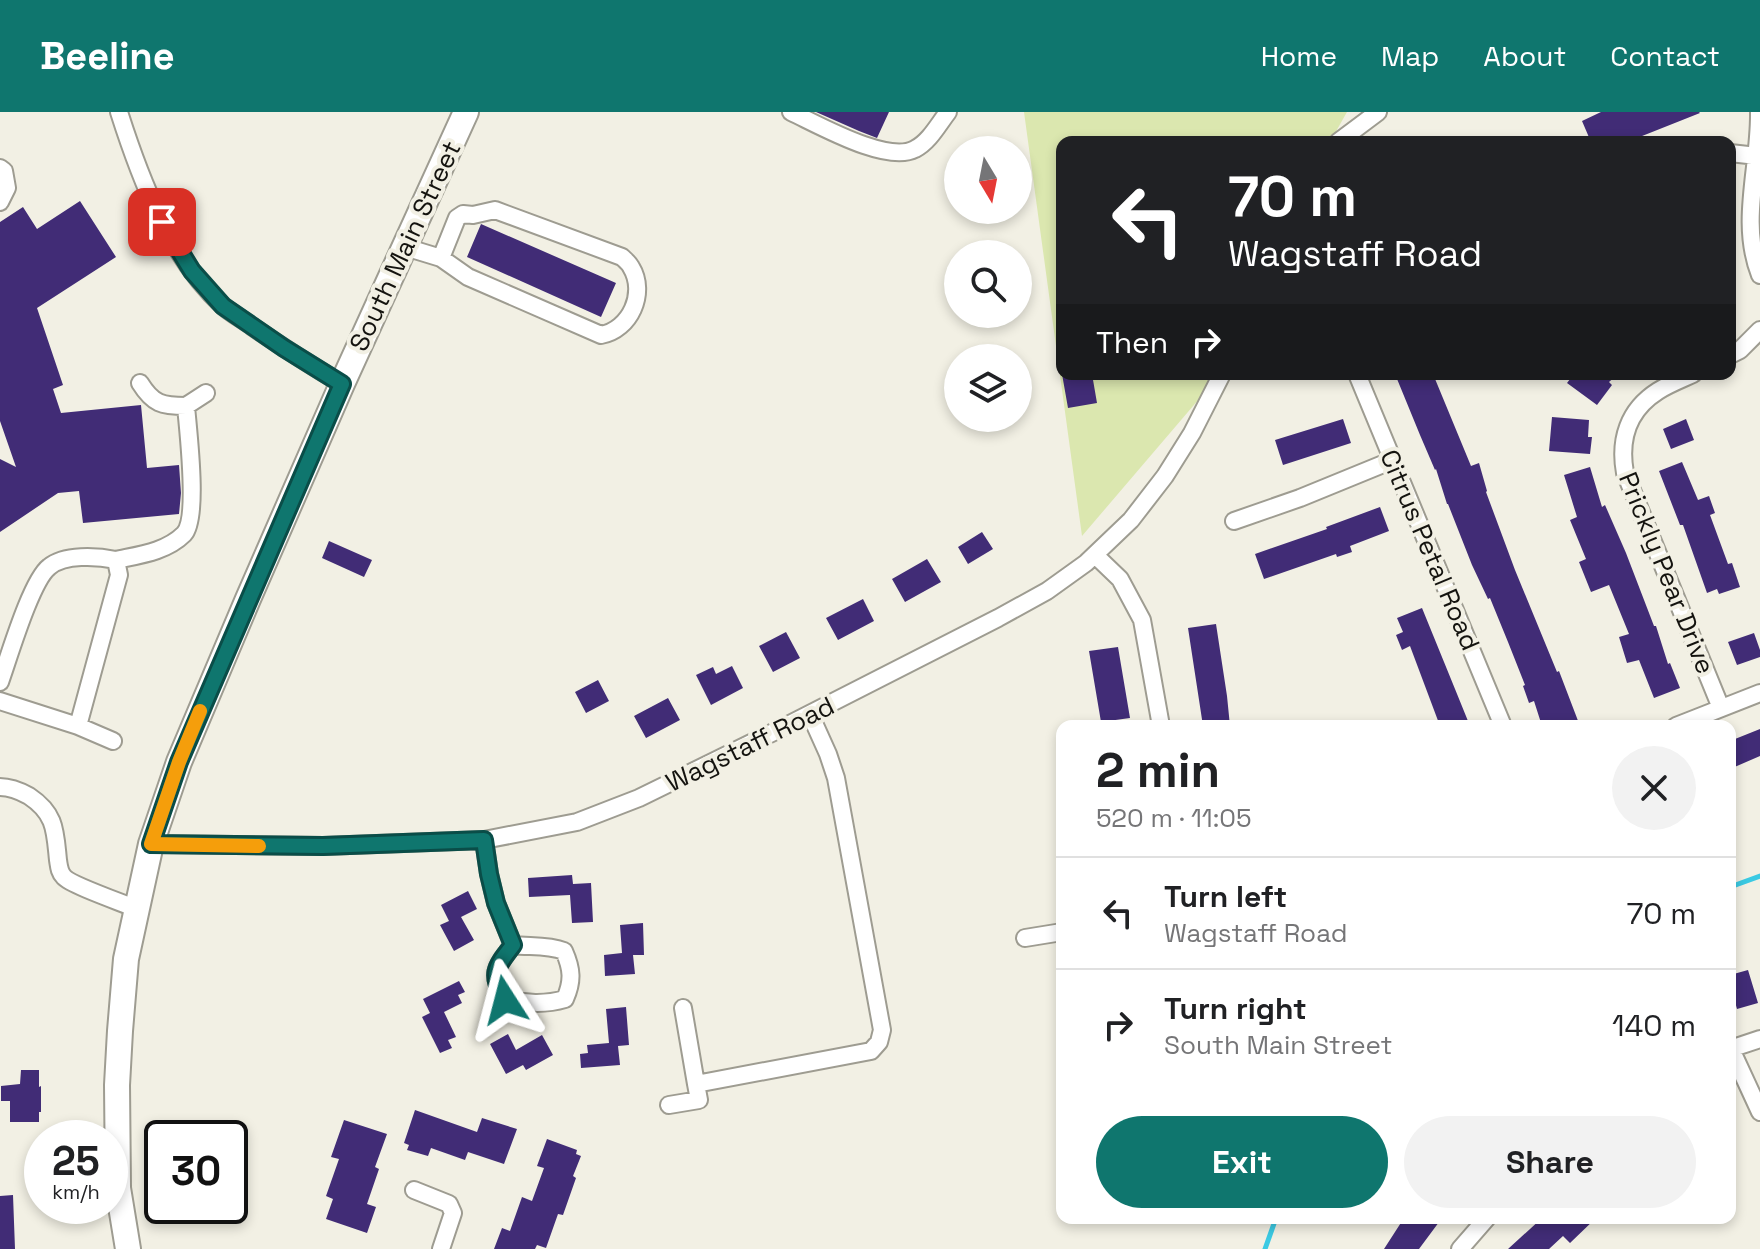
<!DOCTYPE html>
<html lang="en">
<head>
<meta charset="utf-8">
<style>
	body { margin:0; font-family:"Space Grotesk",sans-serif; background:#f2f2f2; color:#202124; height:100vh; display:flex; flex-direction:column; font-size:30px; white-space:nowrap }
	* { box-sizing:border-box; margin:0 }
	p { font-size:26px; color:#757577 }
	.icon { flex:none; width:44px; height:44px; fill:none; stroke:currentColor; stroke-width:2; stroke-linecap:round; stroke-linejoin:round }
	.map { position:relative; flex:1; overflow:hidden }
	.drawer { position:absolute; left:1056px; top:608px; width:680px; height:504px; display:flex; flex-direction:column; background:#fff; border-radius:16px; box-shadow:0 4px 12px #0003 }
	.drawer>* { flex:none }
	.guide { position:absolute; left:1056px; top:24px; width:680px; height:244px; border-radius:16px; box-shadow:0 4px 12px #0003; background:#202124; color:#fff; overflow:hidden }
	.needle { width:52px; rotate:170deg }
	.controls { position:absolute; left:944px; top:24px; display:grid; gap:16px }
	.controls a { display:grid; place-items:center; width:88px; height:88px; border-radius:50%; background:#fff; box-shadow:0 4px 12px #0003; font-size:40px }
	.speed { position:absolute; left:24px; top:1008px; display:flex; gap:16px; font-size:40px; font-weight:700; text-align:center }
	.speed>* { display:grid; place-content:center; width:104px; height:104px; border-radius:50%; background:#fff; box-shadow:0 4px 12px #0003; line-height:1 }
	.speed small { font-size:20px; font-weight:400 }
	.speed .limit { border:4px solid #111; border-radius:12px; background:#fff; color:#111 }
	.pin { position:absolute; display:grid; place-items:center; width:68px; height:68px; color:#fff; margin:-34px; border-radius:16px; box-shadow:0 4px 12px #0006 }
	.me { position:absolute; width:88px; margin:-44px; rotate:351deg; stroke-linejoin:round; filter:drop-shadow(0 0 6px #0008) }
	.turn { display:flex; align-items:center; gap:28px; height:168px; padding:0 40px; font-size:36px }
	.turn .icon { width:104px; height:104px; stroke-width:2.5 }
	.turn b { display:block; font-size:56px; line-height:68px }
	.then { display:flex; align-items:center; height:76px; padding:0 40px; background:#0003; gap:16px; font-size:30px }
	.round { display:grid; place-items:center; flex:none; width:84px; height:84px; border-radius:42px; background:#f2f2f2 }
	.headline { display:flex; align-items:center; justify-content:space-between; height:136px; padding:0 40px }
	h1 { font-size:48px; font-weight:700; line-height:60px }
	.primary-button { display:flex; gap:16px; margin-top:auto; padding:16px 40px }
	.primary-button a { flex:1; height:92px; border-radius:48px; background:#0f766e; color:#fff; font-size:32px; font-weight:700; line-height:92px; text-align:center }
	.primary-button a+a { background:#f2f2f2; color:#202124 }
	ul { padding:0; list-style:none }
	li { display:flex; align-items:center; gap:24px; height:112px; padding:0 40px; border-top:2px solid #e0e0e0 }
	li div { flex:1 }
	li b { display:block; font-size:30px }
	li em { font-style:normal }
	header { display:flex; align-items:center; gap:48px; box-sizing:border-box; height:112px; padding:0 40px; background:#0f766e; color:#fff }
	header strong { font-size:38px }
	nav { display:flex; gap:44px; margin-inline-start:auto; font-size:28px }
	.map>svg:first-child { display:block }
	.green { fill:#dbe7af }
	.lines { fill:none; stroke-linecap:round; stroke-linejoin:round }
	.stream { stroke:#3bcae3; stroke-width:5 }
	.building { fill:#412c76 }
	.minor-casing { stroke:#9e9c91; stroke-width:20 }
	.highway-casing { stroke:#9e9c91; stroke-width:28 }
	.minor { stroke:#fff; stroke-width:16 }
	.highway { stroke:#fff; stroke-width:24 }
	.route-casing { stroke:#0a4d48; stroke-width:20 }
	.route { stroke:#0f766e; stroke-width:14 }
	.slow { stroke:#f59e0b; stroke-width:14 }
	.labels { text-anchor:middle; dominant-baseline:central; stroke-width:8; stroke-linejoin:round; paint-order:stroke }
	.street-label { font-size:26px; fill:#14130f; stroke:#f2f0e4 }
</style>
</head>
<body>
<header>
<strong>Beeline</strong>
<nav><a>Home</a><a>Map</a><a>About</a><a>Contact</a></nav>
</header>
<div class="map">
<svg width="1760" height="1137" viewBox="0 0 1760 1137">
	<rect width="100%" height="100%" fill="#f2f0e4"/>
	<path class="green" d="M1024 0H1347L1330 30H1062V262H1216L1211 273 1082 424Z"/>
	<g class="lines">
		<path class="stream" d="M1730 775 1760 764
			M1265 1137 1276 1106"/>
	</g>
	<path class="building" d="M816 0H889L877 26 859 19Z
		M1601 0H1699L1700 1 1627 30H1591L1582 9Z
		M80 89 116 145 37 196 63 273 53 277 61 301 141 293 147 356 179 353 181 381 179 402 83 411 79 379 58 381 0 420V347L16 355 0 309V110L23 95 37 117Z
		M481 112 616 171 601 205 467 145Z
		M1062 262H1092L1097 291 1068 296Z
		M1395 262H1433L1471 354 1479 351 1487 379 1486 380 1515 458 1557 560 1559 559 1580 614H1542L1534 589 1529 591 1523 574 1525 573 1508 530 1490 486 1488 487 1472 453 1448 392H1447L1436 357 1435 358 1420 323Z
		M1574 262H1618L1609 270 1612 273 1597 293 1567 271Z
		M1552 305 1589 308 1588 325H1592L1590 342 1549 339Z
		M1343 307 1351 331 1283 353 1275 328Z
		M1686 307 1694 328 1671 337 1663 317Z
		M1682 350 1698 388 1709 384 1715 401 1710 403 1728 452 1732 451 1740 475 1719 482 1717 477 1707 481 1683 413H1680L1659 359Z
		M1590 355 1602 395 1605 393 1626 441 1654 514H1656L1668 552 1670 551 1680 576 1654 586 1639 548 1627 551 1619 525 1629 522 1609 473 1591 480 1579 450 1586 447 1570 408 1577 405 1564 363Z
		M1380 395 1389 419 1350 434 1352 440 1337 445 1336 442 1264 467 1255 442 1327 417 1326 415Z
		M982 420 993 437 968 452 958 435Z
		M329 429 372 448 364 465 322 446Z
		M927 447 941 470 905 490 892 467Z
		M863 487 874 509 838 528 826 506Z
		M1422 496 1455 577 1470 614H1440L1410 534 1402 538 1396 523 1403 520 1397 506Z
		M1216 512 1227 584 1230 614H1203L1188 516Z
		M786 520 800 546 773 560 759 534Z
		M1754 521 1760 538V545L1737 553 1728 530Z
		M1118 535 1130 606 1101 610 1089 539Z
		M732 554 743 576 711 593 696 563 713 555 716 562Z
		M598 568 609 589 586 601 575 580Z
		M668 586 680 608 646 626 634 604Z
		M1760 617V644L1730 657V629Z
		M572 763 573 772 591 771 593 810 572 811 570 783 529 785 528 766Z
		M468 779 477 797 461 805 474 828 454 839 440 813 449 809 441 793Z
		M643 811 644 843H633L635 862 605 864 604 843 622 841 620 813Z
		M1748 858 1758 891 1737 897 1730 872V863Z
		M459 869 465 880 458 883 462 891 444 900 456 925 448 928 452 936 440 941 422 905 430 901 423 887Z
		M626 895 629 933 618 934 620 953 581 956 580 942 588 941 587 933 609 931 606 897Z
		M508 922 516 938 542 923 553 943 526 958 523 953 506 962 490 932Z
		M21 958H39V975L41 974V1000H39V1010H10V989H1V974L20 972Z
		M415 998 477 1020 482 1006 517 1017 504 1052 468 1040 465 1048 431 1036 428 1044 407 1038 409 1033 404 1031Z
		M344 1008 387 1022 375 1055 379 1057 367 1092 376 1095 367 1121 326 1107 333 1087 326 1084 339 1047 331 1045Z
		M547 1027 577 1038 576 1042 581 1044 573 1064 576 1066 563 1103 558 1102 546 1136 537 1133 535 1137H494L502 1116 510 1119 522 1085 532 1089 544 1056 537 1054Z
		M13 1083 15 1137H0V1084Z
		M1404 1106H1442L1419 1137H1384Z
		M1542 1106H1596L1570 1131 1563 1124 1549 1137H1508Z"/>
	<g class="lines">
		<g class="minor-casing">
			<path id="minor" d="M119 0C140 66 170 146 223 194 232 202 244 208 253 215 282 235 312 254 342 272
				M791 0C819 13 887 52 915 37 929 30 938 13 948 0
				M1759 0C1760 54 1739 110 1760 163
				M1338 30 1378 0
				M1730 41 1757 44
				M0 56 4 59 7 76 0 90
				M405 135 441 146 468 165 601 223C630 218 647 181 631 155 629 151 625 148 622 145L495 98 473 103 463 102 457 106 441 146
				M1730 243 1740 238 1760 218
				M1357 262 1503 614
				M1693 262C1682 267 1669 272 1658 279 1628 298 1619 328 1625 361L1721 596
				M140 271C153 292 162 294 186 294
				M1234 409 1300 386 1393 348
				M1095 443 1120 467 1142 508 1161 614
				M116 448C139 443 166 440 184 422 199 406 188 319 186 294L206 281
				M0 570C9 545 31 469 49 455 64 442 97 444 116 448L119 463 78 614
				M0 589 78 614 113 629
				M1676 614 1760 581
				M0 675C11 675 20 679 29 684 56 702 55 719 58 748 59 754 59 760 64 765 71 773 123 791 137 797
				M484 728 489 762 496 791 513 833C495 856 490 861 505 888 526 891 545 893 565 887 573 869 572 857 564 839 548 833 530 835 513 833
				M151 732 323 734 484 728 577 710 639 686 788 613 998 506 1047 479 1086 451 1131 408 1165 364 1192 321 1222 262
				M1025 826 1062 820
				M683 896 696 972 871 939 879 930 882 918 836 666 828 642 810 602
				M1730 937 1760 927
				M1731 937 1760 1000
				M669 993 699 988 696 972
				M414 1078 449 1092 453 1101 441 1137
				M1460 1137 1487 1106"/>
		</g>
		<g class="highway-casing">
			<path id="highway" d="M128 1137 118 1076 117 973 120 919 126 847 151 732 179 650 248 487 342 272 466 0"/>
		</g>
		<use href="#minor" class="minor"/>
		<use href="#highway" class="highway"/>
	</g>
	<g class="lines">
		<g class="route-casing">
			<path id="route" d="M162 110 192 159 223 194 284 236 342 272 179 650 151 732 323 734 484 728 489 762 496 791 513 833C495 856 490 861 505 888"/>
		</g>
		<use href="#route" class="route"/>
		<path class="slow" d="M200 599 179 650 151 732 259 734"/>
	</g>
	<g class="labels">
		<g class="street-label">
			<text transform="translate(405 134) rotate(-65)">South Main Street</text>
			<text transform="translate(1430 438) rotate(67)">Citrus Petal Road</text>
			<text transform="translate(1667 461) rotate(68)">Prickly Pear Drive</text>
			<text transform="translate(750 632) rotate(-26)">Wagstaff Road</text>
		</g>
	</g>
</svg>
<div class="controls">
<a><svg class="needle" viewBox="-14 -14 28 28"><path d="M0-13l5 13h-10z" fill="#e53935"/><path d="M0 13l5-13h-10z" fill="#757577"/></svg></a>
<a><svg class="icon" aria-label="search" viewBox="0 0 24 24"><circle cx="10" cy="10" r="6"/><path d="M15 15l6 6"/></svg></a>
<a><svg class="icon" aria-label="layers" viewBox="0 0 24 24"><path d="M12 4l9 5-9 5-9-5zM3 14l9 5 9-5"/></svg></a>
</div>
<div class="speed"><div>25<small>km/h</small></div><div class="limit">30</div></div>
<div class="pin" style="left:162px;top:110px;background:#d93025"><svg class="icon" aria-label="arrive" viewBox="0 0 24 24"><path d="M6 21V4h12l-3 4 3 4H6"/></svg></div>
<svg class="me" style="left:505px;top:888px" viewBox="-20 -20 40 40"><path d="M0-17L14 15 0 8-14 15z" fill="#0f766e" stroke="#fff" stroke-width="4"/></svg>
<div class="guide">
<div class="turn"><svg class="icon" aria-label="left" viewBox="0 0 24 24"><path d="M17 20v-9H6M10 6l-5 5 5 5"/></svg><div><b>70 m</b>Wagstaff Road</div></div>
<div class="then">Then<svg class="icon" aria-label="right" viewBox="0 0 24 24"><path d="M7 20v-9h11M14 6l5 5-5 5"/></svg></div>
</div>
<section class="drawer">
<div class="headline"><div><h1>2 min</h1><p>520 m · 11:05</p></div><a class="round"><svg class="icon" aria-label="close" viewBox="0 0 24 24"><path d="M6 6l12 12M18 6L6 18"/></svg></a></div>
<ul>
<li><svg class="icon" aria-label="left" viewBox="0 0 24 24"><path d="M17 20v-9H6M10 6l-5 5 5 5"/></svg><div><b>Turn left</b><p>Wagstaff Road</p></div><em>70 m</em></li>
<li><svg class="icon" aria-label="right" viewBox="0 0 24 24"><path d="M7 20v-9h11M14 6l5 5-5 5"/></svg><div><b>Turn right</b><p>South Main Street</p></div><em>140 m</em></li>
</ul>
<div class="primary-button"><a>Exit</a><a>Share</a></div>
</section>
</div>
</body>
</html>
